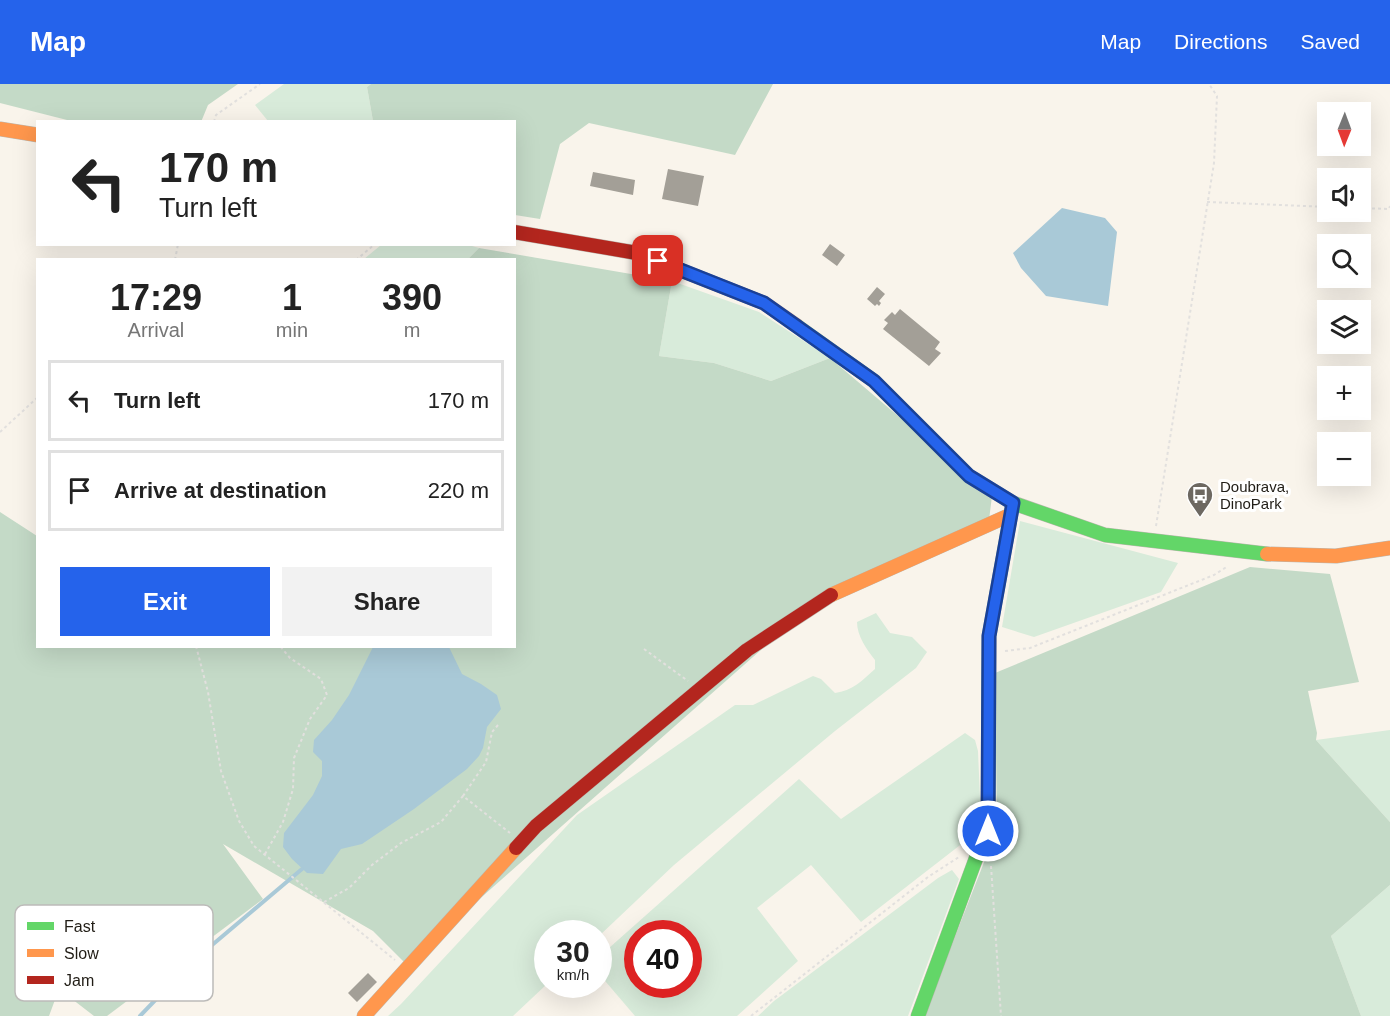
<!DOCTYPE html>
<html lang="en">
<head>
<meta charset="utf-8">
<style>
	body { margin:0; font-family:Arial,sans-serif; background:#f2f2f2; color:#222; height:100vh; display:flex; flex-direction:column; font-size:22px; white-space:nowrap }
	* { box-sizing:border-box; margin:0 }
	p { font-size:20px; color:#767676 }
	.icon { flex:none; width:33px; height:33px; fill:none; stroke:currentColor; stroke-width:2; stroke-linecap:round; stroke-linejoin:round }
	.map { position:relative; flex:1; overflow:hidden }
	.side { position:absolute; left:36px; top:174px; width:480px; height:390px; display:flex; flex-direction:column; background:#fff; border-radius:0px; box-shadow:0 6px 24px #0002 }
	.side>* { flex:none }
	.top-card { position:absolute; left:36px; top:36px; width:480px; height:126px; border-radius:0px; box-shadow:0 6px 24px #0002; background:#fff; color:#222; overflow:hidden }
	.needle { width:39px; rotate:181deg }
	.fabs { position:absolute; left:1317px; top:18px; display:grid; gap:12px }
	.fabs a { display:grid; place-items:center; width:54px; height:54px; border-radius:0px; background:#fff; box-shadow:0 6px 24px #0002; font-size:30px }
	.speed { position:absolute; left:534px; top:836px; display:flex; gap:12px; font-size:30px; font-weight:700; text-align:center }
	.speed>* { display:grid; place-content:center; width:78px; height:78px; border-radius:50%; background:#fff; box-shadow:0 6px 24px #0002; line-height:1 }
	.speed small { font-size:15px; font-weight:400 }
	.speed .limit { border:9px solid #d22; background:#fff; color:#111 }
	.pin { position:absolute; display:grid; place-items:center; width:51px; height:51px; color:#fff; margin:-26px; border-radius:12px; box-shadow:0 3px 9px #0006 }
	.me { position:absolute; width:66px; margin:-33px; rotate:0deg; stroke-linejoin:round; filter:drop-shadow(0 0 4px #0008) }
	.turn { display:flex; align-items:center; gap:21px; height:126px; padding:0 24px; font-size:27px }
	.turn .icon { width:78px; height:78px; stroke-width:2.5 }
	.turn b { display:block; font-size:42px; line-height:51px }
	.eta { display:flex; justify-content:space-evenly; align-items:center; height:102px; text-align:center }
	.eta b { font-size:36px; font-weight:800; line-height:42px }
	.button { display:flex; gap:12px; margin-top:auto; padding:12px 24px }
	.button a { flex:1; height:69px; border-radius:0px; background:#2563eb; color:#fff; font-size:24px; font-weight:800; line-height:69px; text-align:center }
	.button a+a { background:#f2f2f2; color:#222 }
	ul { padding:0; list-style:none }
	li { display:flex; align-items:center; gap:18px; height:81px; margin:0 12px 9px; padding:0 12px; border:3px solid #e0e0e0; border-radius:0px }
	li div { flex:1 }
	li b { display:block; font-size:22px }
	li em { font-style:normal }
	header { display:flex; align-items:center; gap:36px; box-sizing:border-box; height:84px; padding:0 30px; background:#2563eb; color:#fff }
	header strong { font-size:28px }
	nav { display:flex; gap:33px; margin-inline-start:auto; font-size:21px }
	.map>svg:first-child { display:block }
	.green { fill:#d8ebda; fill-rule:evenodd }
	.forest { fill:#c4dac7 }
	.water { fill:#a9c9d7 }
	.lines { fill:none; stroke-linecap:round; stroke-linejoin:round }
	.stream { stroke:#a9c9d7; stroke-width:4 }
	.building { fill:#a39f97 }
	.fast-casing { stroke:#bbb7af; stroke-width:15 }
	.slow-casing { stroke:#bbb7af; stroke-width:15 }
	.jam-casing { stroke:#bbb7af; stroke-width:15 }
	.path { stroke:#e2e0de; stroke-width:2; stroke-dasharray:3 3; stroke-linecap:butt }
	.fast { stroke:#63d668; stroke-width:14 }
	.slow { stroke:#ff974d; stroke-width:14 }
	.jam { stroke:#b3261e; stroke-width:14 }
	.route-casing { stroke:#184099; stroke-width:15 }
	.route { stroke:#2563eb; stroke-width:10 }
	.labels { text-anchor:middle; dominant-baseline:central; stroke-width:6; stroke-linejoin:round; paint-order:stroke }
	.poi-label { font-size:15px; fill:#211d16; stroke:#fff; text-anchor:start }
	.key { fill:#fff; stroke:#bcbbb9; stroke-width:1.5 }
	.key-label { font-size:16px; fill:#211d16 }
</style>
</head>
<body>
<header>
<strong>Map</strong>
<nav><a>Map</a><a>Directions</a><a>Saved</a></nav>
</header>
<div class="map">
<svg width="1390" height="932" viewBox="0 0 1390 932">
	<rect width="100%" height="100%" fill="#f9f4eb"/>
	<path class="green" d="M284 0H371L367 3 373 37H268L255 21Z
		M465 160 479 164 468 175H364L381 161Z
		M672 197 759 228 830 274 771 297 714 279 659 272Z
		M1020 437 1178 479 1161 508 1034 553 1002 543Z
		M876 529 890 549 912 553 927 568 916 584 835 647 674 781 599 852 598 849H548L547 900 513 932H388L401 920 577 731 735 621H753L813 592 821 595 835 609C852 607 863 596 875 585V576C867 566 857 552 857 538Z
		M1390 646V738L1316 656Z
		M965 649 975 656 978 667 981 737 977 748 861 838 811 781 757 824 798 877 737 932H635L600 891V878L609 864 799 695 841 735ZM638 849H688V900H638Z
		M952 786 959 795 908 932H758L774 917 938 794Z
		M1390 801V932H1361L1331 852Z"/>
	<path class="forest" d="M0 0H238L208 21 201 38 71 37 0 19Z
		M371 0H773L735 71 589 39 560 60 540 135 515 131 514 38 373 37 367 3Z
		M479 164 672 197 659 272 714 279 771 297 830 274 992 412 989 436 789 541 406 880 373 847 223 760 263 815 107 932H94L59 905 49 932H0V428L37 452 38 562H514V176L468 175Z
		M1250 483 1330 490 1359 598 1308 607 1317 649 1316 656 1390 738V801L1331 852 1361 932H924L997 745 995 589Z"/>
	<path class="water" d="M1062 124 1105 134 1117 148 1108 222 1046 212 1021 184 1013 169Z
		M373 563H449L462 590 481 600 497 611 501 625 487 643 483 664 479 672 467 685 414 725 362 760 341 765 323 790 307 789 292 775 283 763 284 749 313 711 322 692V677L313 668 314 656 332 636 349 611Z"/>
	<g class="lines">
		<path class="stream" d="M140 932 192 878 302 785"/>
	</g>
	<path class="building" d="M668 85 704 92 698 122 662 115Z
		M593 88 635 96 633 111 590 102Z
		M830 160 845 171 837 182 822 171Z
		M877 203 885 210 879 217 881 219 879 222 877 220 875 222 867 215Z
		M900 225 940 258 935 265 941 269 929 282 883 245 888 239 884 236 892 228 895 231Z
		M368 889 377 898 357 918 348 909Z"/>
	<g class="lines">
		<g class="fast-casing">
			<path id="fast" d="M797 242 874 297 969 392 1013 419 1105 451 1267 470
				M918 932 982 758 988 747 989 552 1012 424"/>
		</g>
		<g class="slow-casing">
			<path id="slow" d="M0 45 38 51
				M1267 470 1336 472 1390 464
				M831 511 1010 431
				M364 932 516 764"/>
		</g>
		<g class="jam-casing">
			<path id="jam" d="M514 148 637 169 764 219 797 242
				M516 764 536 742 747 566 831 511"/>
		</g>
		<path class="path" d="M214 38 216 31 260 0
			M1207 118 1328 123
			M1360 124 1389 125 1390 122
			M175 176 178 160
			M356 176 375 160
			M0 348 38 313
			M1156 442 1214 79 1217 12 1209 0
			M196 562 208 608 221 687 239 737 254 762 395 876
			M644 565 688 597
			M1005 567 1030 564 1214 491 1228 482
			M498 641 492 648 486 678 463 712 510 749
			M265 770 283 738 293 705 294 674 310 635 327 611 321 595 290 574 280 562
			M991 782 1001 932
			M324 818 349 804 372 781 401 759 441 738 463 712
			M751 932 928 793 959 773"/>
		<use href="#fast" class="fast"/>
		<use href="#slow" class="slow"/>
		<use href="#jam" class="jam"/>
	</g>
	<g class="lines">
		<g class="route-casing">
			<path id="route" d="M658 177 764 219 874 297 969 392 1013 419 989 552 988 747"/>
		</g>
		<use href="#route" class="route"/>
	</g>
	<defs>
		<g id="bus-pin" transform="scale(1.35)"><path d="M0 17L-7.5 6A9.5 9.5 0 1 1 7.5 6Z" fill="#6d6861" stroke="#fff"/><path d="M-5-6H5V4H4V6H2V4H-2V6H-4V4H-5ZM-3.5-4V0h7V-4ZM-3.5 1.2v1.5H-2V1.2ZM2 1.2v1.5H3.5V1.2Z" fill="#fff"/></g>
	</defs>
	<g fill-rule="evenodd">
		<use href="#bus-pin" x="1200" y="411"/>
	</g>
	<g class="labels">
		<g class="poi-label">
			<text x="1220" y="402">Doubrava,<tspan x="1220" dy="17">DinoPark</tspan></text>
		</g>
	</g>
	<rect x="15" y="821" width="198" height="96" rx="9" class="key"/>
	<rect x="27" y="838" width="27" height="8" fill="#63d668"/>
	<rect x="27" y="865" width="27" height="8" fill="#ff974d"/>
	<rect x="27" y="892" width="27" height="8" fill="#b3261e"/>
	<g class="key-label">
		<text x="64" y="848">Fast</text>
		<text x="64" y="875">Slow</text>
		<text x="64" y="902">Jam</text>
	</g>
</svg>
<div class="fabs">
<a><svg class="needle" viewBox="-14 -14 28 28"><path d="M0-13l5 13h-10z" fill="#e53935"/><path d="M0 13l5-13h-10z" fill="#767676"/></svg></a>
<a><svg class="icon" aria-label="sound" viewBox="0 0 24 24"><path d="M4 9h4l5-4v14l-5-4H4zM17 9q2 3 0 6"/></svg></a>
<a><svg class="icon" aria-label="search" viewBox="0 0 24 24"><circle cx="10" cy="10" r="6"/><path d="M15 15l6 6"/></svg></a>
<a><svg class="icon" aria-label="layers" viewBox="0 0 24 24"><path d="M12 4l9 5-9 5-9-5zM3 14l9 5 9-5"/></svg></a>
<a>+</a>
<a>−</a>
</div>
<div class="speed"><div>30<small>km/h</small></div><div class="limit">40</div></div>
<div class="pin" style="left:658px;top:177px;background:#d93025"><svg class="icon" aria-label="arrive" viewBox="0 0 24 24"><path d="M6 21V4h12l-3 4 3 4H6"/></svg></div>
<svg class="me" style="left:988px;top:747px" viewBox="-20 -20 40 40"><circle r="17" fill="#2563eb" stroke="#fff" stroke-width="3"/><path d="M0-11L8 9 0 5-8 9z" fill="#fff"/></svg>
<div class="top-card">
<div class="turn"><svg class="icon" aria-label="left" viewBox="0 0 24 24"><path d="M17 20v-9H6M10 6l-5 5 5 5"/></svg><div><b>170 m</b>Turn left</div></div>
</div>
<section class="side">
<div class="eta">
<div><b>17:29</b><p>Arrival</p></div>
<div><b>1</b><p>min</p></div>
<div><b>390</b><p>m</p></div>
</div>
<ul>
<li><svg class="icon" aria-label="left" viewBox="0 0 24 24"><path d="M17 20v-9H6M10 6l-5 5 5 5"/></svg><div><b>Turn left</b></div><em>170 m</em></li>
<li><svg class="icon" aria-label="arrive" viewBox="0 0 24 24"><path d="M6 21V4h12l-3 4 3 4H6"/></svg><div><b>Arrive at destination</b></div><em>220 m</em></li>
</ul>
<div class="button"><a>Exit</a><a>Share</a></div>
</section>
</div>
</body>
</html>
